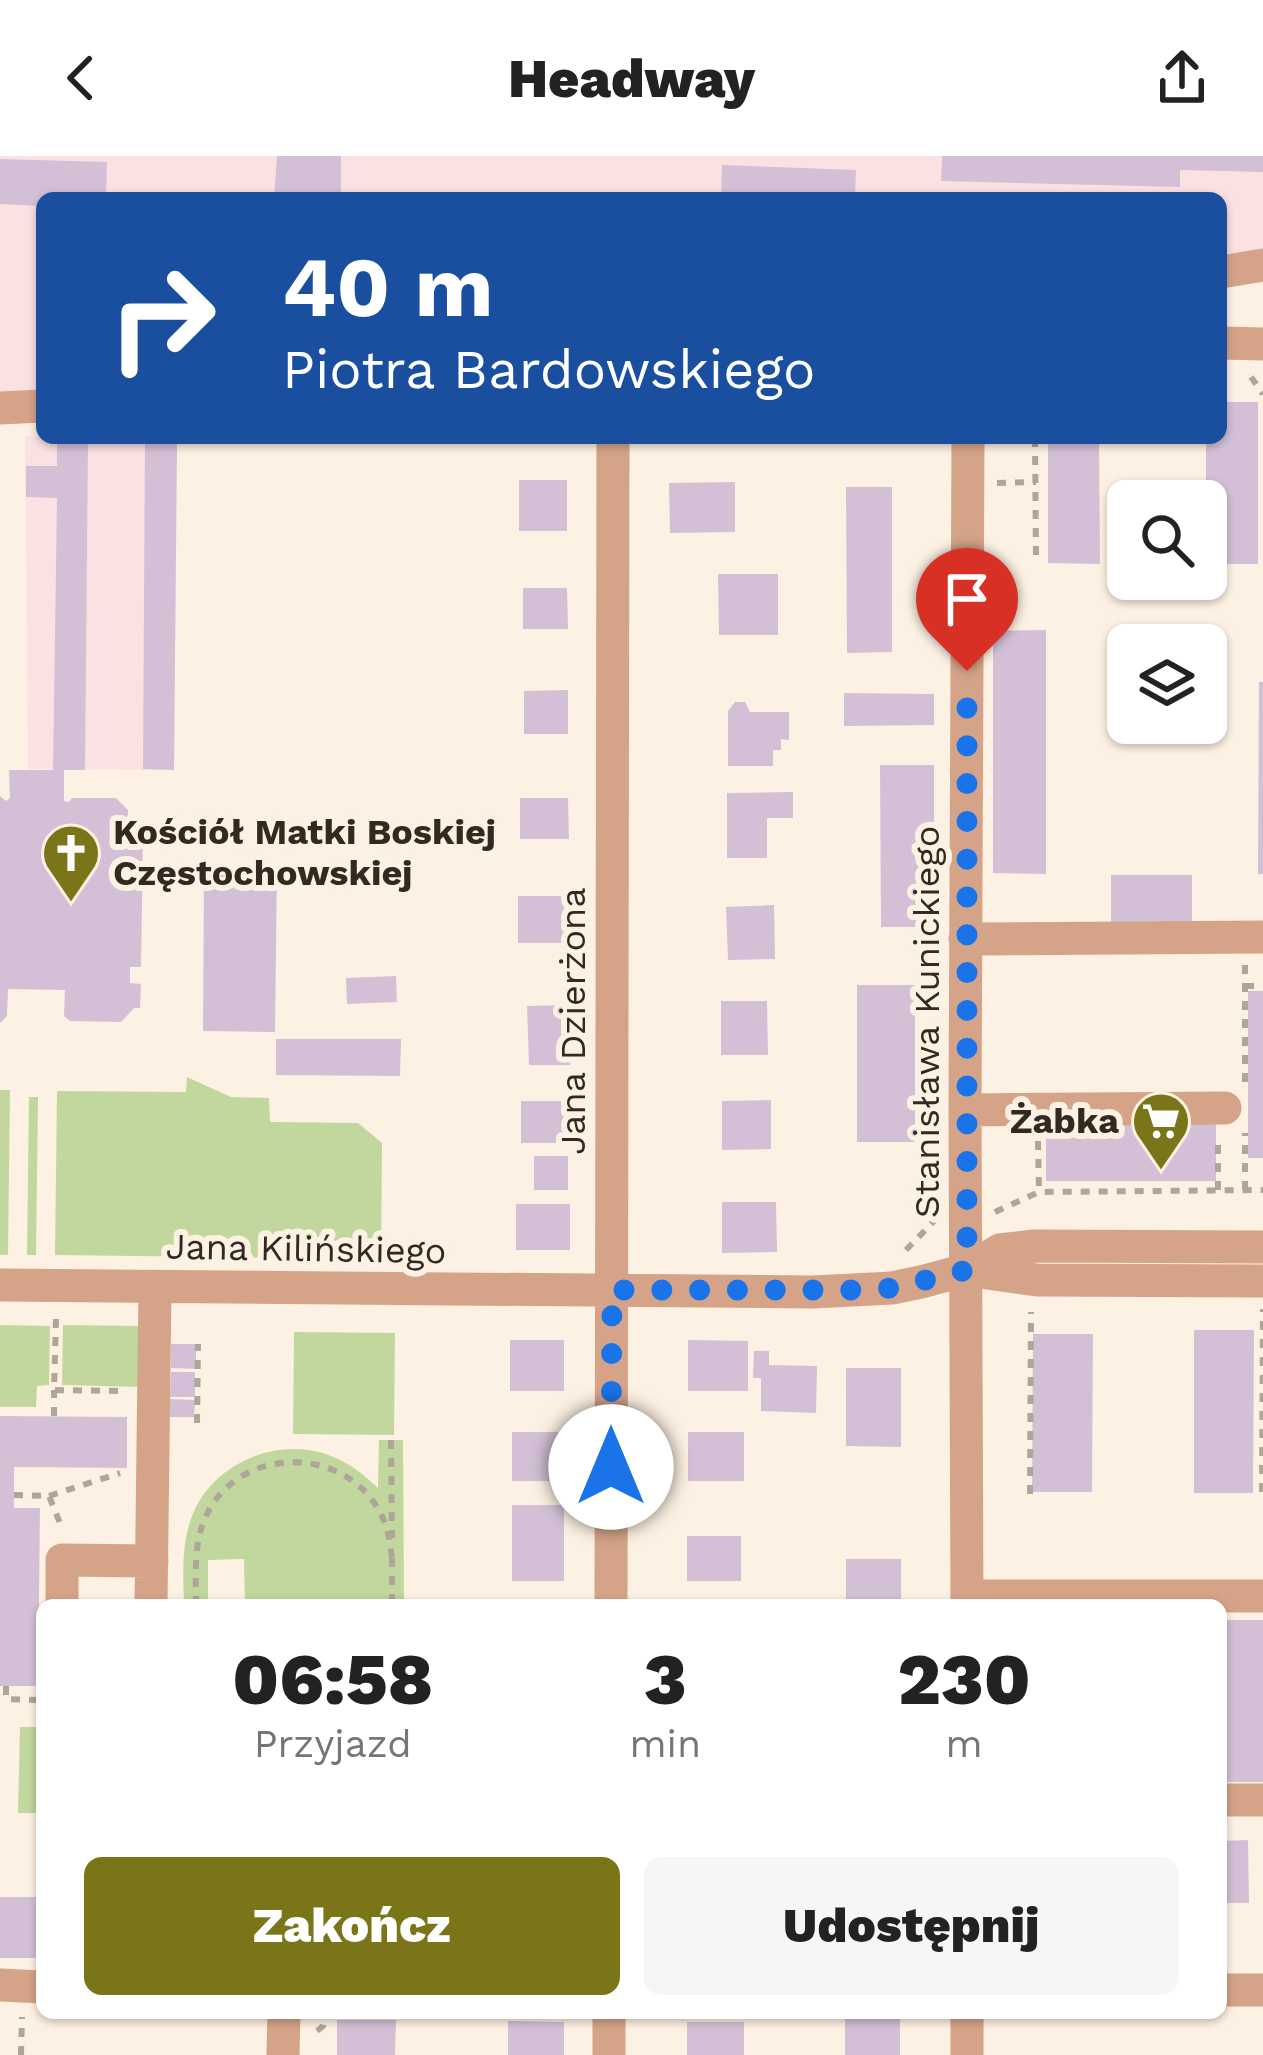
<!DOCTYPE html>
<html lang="pl">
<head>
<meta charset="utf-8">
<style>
	body { margin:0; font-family:"Work Sans",sans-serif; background:#f6f6f6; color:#222; height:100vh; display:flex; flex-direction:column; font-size:45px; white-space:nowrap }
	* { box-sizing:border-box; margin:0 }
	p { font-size:39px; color:#767676 }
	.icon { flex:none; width:66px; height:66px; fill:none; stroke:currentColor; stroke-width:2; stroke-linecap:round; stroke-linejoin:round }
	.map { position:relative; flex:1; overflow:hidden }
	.side { position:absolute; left:36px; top:1443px; width:1191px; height:420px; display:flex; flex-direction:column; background:#fff; border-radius:18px; box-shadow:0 3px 9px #0004 }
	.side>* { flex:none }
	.guide { position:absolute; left:36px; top:36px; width:1191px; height:252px; border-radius:18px; box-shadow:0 3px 9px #0004; background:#1a4fa0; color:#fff; overflow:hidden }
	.controls { position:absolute; left:1107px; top:324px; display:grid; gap:24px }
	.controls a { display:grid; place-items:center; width:120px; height:120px; border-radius:18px; background:#fff; box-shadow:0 3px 9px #0004; font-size:60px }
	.pin { position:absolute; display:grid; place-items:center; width:102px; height:102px; color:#fff; margin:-123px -51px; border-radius:50% 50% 50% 0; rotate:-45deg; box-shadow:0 0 12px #0007 }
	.pin .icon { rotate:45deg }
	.me { position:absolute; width:132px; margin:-66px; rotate:0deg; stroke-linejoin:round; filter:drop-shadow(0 0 9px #0008) }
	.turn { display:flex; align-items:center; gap:42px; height:252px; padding:0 48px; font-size:54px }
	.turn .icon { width:156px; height:156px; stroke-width:2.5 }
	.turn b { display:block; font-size:84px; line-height:102px }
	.eta { display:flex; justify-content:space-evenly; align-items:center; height:204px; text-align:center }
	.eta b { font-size:72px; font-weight:800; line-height:84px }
	.primary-button { display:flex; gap:24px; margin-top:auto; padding:24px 48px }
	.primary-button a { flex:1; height:138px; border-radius:18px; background:#7a7519; color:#fff; font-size:48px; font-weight:800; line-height:138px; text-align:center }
	.primary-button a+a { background:#f6f6f6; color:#222 }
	header { display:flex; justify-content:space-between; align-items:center; height:156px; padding:0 48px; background:#fff; font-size:54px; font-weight:800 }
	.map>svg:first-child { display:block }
	.industrial { fill:#fce1e3 }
	.green { fill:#c1d79d }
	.building { fill:#d3c0d6 }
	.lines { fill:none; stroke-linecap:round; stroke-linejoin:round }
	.path { stroke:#afa599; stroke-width:6; stroke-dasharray:9 9; stroke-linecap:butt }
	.minor { stroke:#d5a488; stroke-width:33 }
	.route { stroke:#1a73e8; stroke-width:21; stroke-dasharray:0 37.8 }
	.labels { text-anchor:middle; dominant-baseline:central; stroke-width:12; stroke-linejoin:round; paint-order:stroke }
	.poi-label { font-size:36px; font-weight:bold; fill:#322a21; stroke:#fdf1e3; text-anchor:start }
	.street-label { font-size:36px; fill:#322a21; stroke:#fdf1e3 }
</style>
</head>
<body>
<header><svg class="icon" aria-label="back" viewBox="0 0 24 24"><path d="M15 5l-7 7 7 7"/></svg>Headway<svg class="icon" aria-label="share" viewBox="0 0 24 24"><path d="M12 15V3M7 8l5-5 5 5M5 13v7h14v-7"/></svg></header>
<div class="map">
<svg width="1263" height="1899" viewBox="0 0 1263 1899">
	<rect width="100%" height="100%" fill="#fdf1e3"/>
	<path class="industrial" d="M0 0H1263V109L1221 116V42H42V250L0 252Z
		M25 280 177 283 174 614 28 613Z"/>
	<path class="green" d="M187 921 231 941 269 942 270 966 358 967 382 987 381 1103 55 1099 57 935 186 936Z
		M0 934H10L8 1099H0Z
		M29 941H38L36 1099H27Z
		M0 1169 50 1170 49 1229 37 1230 36 1251H0Z
		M63 1169 144 1170 143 1231 62 1229Z
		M294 1176 395 1177 394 1279 293 1278Z
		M379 1284H403L404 1449H245L244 1403 208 1404V1449H184C183 1417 181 1385 194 1355 217 1305 280 1280 331 1300 350 1307 364 1319 378 1332Z
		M20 1571H42V1657H18Z"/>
	<path class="building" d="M277 0H341V42H274Z
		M942 0H1263V16L1180 14V31L941 25Z
		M0 3 107 6 106 42H42V50L0 48Z
		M722 9 856 14 855 42H721Z
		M1221 246H1258V408H1206V282H1221Z
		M57 282 88 283 85 614H64V645L69 646 72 642H116L128 654V672L132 673 131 684H143L141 811H130V827L141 828 140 852H134L121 866 70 865 64 860 65 834 8 833 7 860 0 867V640L6 645 10 642 9 614H53L57 342 26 341V310H57Z
		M1048 282H1099L1100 408 1048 407Z
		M145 283H177L174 614 143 613Z
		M519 324H567V375H519Z
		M735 326V376L670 377 669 327Z
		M846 331H892V496L847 497Z
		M718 418H778V479H719Z
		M523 432H567L568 473H523Z
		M1046 474V718L993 717V475Z
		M1259 526H1263V718H1258Z
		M568 534V578H524V535Z
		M844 537 934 538V569L844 570Z
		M735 546H745L750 556H789V584L781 583V594H773V610H728V555Z
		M880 609H934V771H881Z
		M793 636V662H767V702H727V637Z
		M520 642H568L569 683H520Z
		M204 711 277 712 275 876 203 875Z
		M1111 719H1192V771L1111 770Z
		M518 740H569V787H518Z
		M774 749 775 803 728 804 726 751Z
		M396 820 397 846 347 848 346 822Z
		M857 829H915V986H857Z
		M1248 835H1263V1002H1248Z
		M721 845H767L768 899H721Z
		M569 849 570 909H529L527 850Z
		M276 883H401L400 920 276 919Z
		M771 944V993L722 994V945Z
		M521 945H569L570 987H521Z
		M1046 967H1216V1025H1046Z
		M534 1000H568V1034H534Z
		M722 1046H776L777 1096 722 1097Z
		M516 1048H570V1094H516Z
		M1194 1174H1254L1253 1337H1194Z
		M1033 1178H1093L1092 1336H1032Z
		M510 1184H564V1235H510Z
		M688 1184 748 1185V1235H688Z
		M171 1188H196V1213L171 1212Z
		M754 1195H769V1209L817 1210 816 1257 761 1255V1222H753Z
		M846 1212H901V1291L846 1290Z
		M171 1216H195V1241H170Z
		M170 1243 195 1244 194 1261H170Z
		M0 1260 127 1261V1312L14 1311V1352H40L38 1530H0Z
		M512 1276H564V1325H512Z
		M688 1276H744V1325H688Z
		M512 1349H564V1425H512Z
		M687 1380H741V1425H687Z
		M846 1403H901V1449H846Z
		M1222 1464H1263V1626H1223Z
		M1248 1684 1249 1747H1221V1685Z
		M0 1741H42V1802H0Z
		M845 1857H900V1899H845Z
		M337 1864H396L395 1899H337Z
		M508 1865 564 1866V1899H508Z
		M687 1866H744V1899H687Z"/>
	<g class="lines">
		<path class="path" d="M1251 221 1263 238
			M1035 282 1036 404
			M997 327 1036 326
			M1245 809V928
			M1245 830H1263
			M1038 985 1039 1036
			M1218 1034V980
			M1245 1034V977
			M995 1056 1039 1036 1263 1034
			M906 1094 934 1065
			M56 1163 54 1234 126 1235
			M54 1260V1234
			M197 1267 198 1188
			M391 1284 392 1382
			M1262 1336 1263 1153
			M1030 1338 1031 1156
			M14 1339 49 1340 62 1372
			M49 1340 120 1317
			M392 1402V1449
			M196 1449C196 1418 193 1386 207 1358 241 1289 346 1289 381 1358 388 1372 390 1387 392 1403
			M6 1530V1543L42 1544
			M317 1875 323 1870 324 1857
			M21 1899 22 1861"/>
		<path class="minor" d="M1221 116 1263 109
			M1221 187 1263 188
			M0 252 42 250
			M965 783 1263 781
			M965 954 1225 952
			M966 1114 1037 1124 1263 1125
			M0 1129 813 1136 892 1132 921 1126 966 1114 1000 1094 1035 1090 1263 1091
			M967 1440H1263
			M62 1449V1404L152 1405
			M151 1449 155 1131
			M611 1449 613 282
			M967 1449 965 954 968 282
			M1221 1644H1263
			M0 1829 42 1831
			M1221 1834H1263
			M283 1899 284 1857
			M609 1899V1857
			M967 1899V1857"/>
	</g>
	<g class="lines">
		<path class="route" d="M611 1311 612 1134H859L892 1132 967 1114V515"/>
	</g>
	<defs>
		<g id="church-pin" transform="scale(3)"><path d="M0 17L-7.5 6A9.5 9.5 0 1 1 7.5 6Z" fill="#7a7519" stroke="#fdf1e3"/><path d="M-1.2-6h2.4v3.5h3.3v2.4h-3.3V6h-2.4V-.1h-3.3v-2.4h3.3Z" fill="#fff"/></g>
		<g id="supermarket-pin" transform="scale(3)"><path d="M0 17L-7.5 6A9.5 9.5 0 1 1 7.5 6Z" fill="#7a7519" stroke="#fdf1e3"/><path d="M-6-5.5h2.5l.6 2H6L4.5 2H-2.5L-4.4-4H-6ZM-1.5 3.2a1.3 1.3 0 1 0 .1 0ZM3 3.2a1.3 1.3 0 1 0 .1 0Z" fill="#fff"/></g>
	</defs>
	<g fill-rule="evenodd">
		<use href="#church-pin" x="71" y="697"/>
		<use href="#supermarket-pin" x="1161" y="965"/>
	</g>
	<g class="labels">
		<g class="poi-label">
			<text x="113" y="676">Kościół Matki Boskiej<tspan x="113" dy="41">Częstochowskiej</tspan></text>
			<text x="1119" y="965" text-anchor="end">Żabka</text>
		</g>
		<g class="street-label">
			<text transform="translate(573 865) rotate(-90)">Jana Dzierżona</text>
			<text transform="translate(927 866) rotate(-90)">Stanisława Kunickiego</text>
			<text transform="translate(306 1093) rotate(1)">Jana Kilińskiego</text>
		</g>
	</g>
</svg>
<div class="controls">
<a><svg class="icon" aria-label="search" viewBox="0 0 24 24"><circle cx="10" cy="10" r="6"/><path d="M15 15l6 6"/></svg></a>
<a><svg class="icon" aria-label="layers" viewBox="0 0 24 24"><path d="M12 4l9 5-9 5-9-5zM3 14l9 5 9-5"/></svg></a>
</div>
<div class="pin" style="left:967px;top:515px;background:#d93025"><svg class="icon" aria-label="arrive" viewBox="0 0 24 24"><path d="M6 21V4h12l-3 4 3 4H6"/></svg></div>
<svg class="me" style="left:611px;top:1311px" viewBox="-20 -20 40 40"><circle r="19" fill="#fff"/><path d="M0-13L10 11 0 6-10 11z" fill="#1a73e8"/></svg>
<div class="guide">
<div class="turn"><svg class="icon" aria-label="right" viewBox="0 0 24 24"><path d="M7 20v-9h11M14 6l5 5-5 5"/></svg><div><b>40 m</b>Piotra Bardowskiego</div></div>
</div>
<section class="side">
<div class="eta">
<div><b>06:58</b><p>Przyjazd</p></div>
<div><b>3</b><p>min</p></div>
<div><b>230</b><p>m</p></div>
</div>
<div class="primary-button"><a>Zakończ</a><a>Udostępnij</a></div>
</section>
</div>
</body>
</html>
